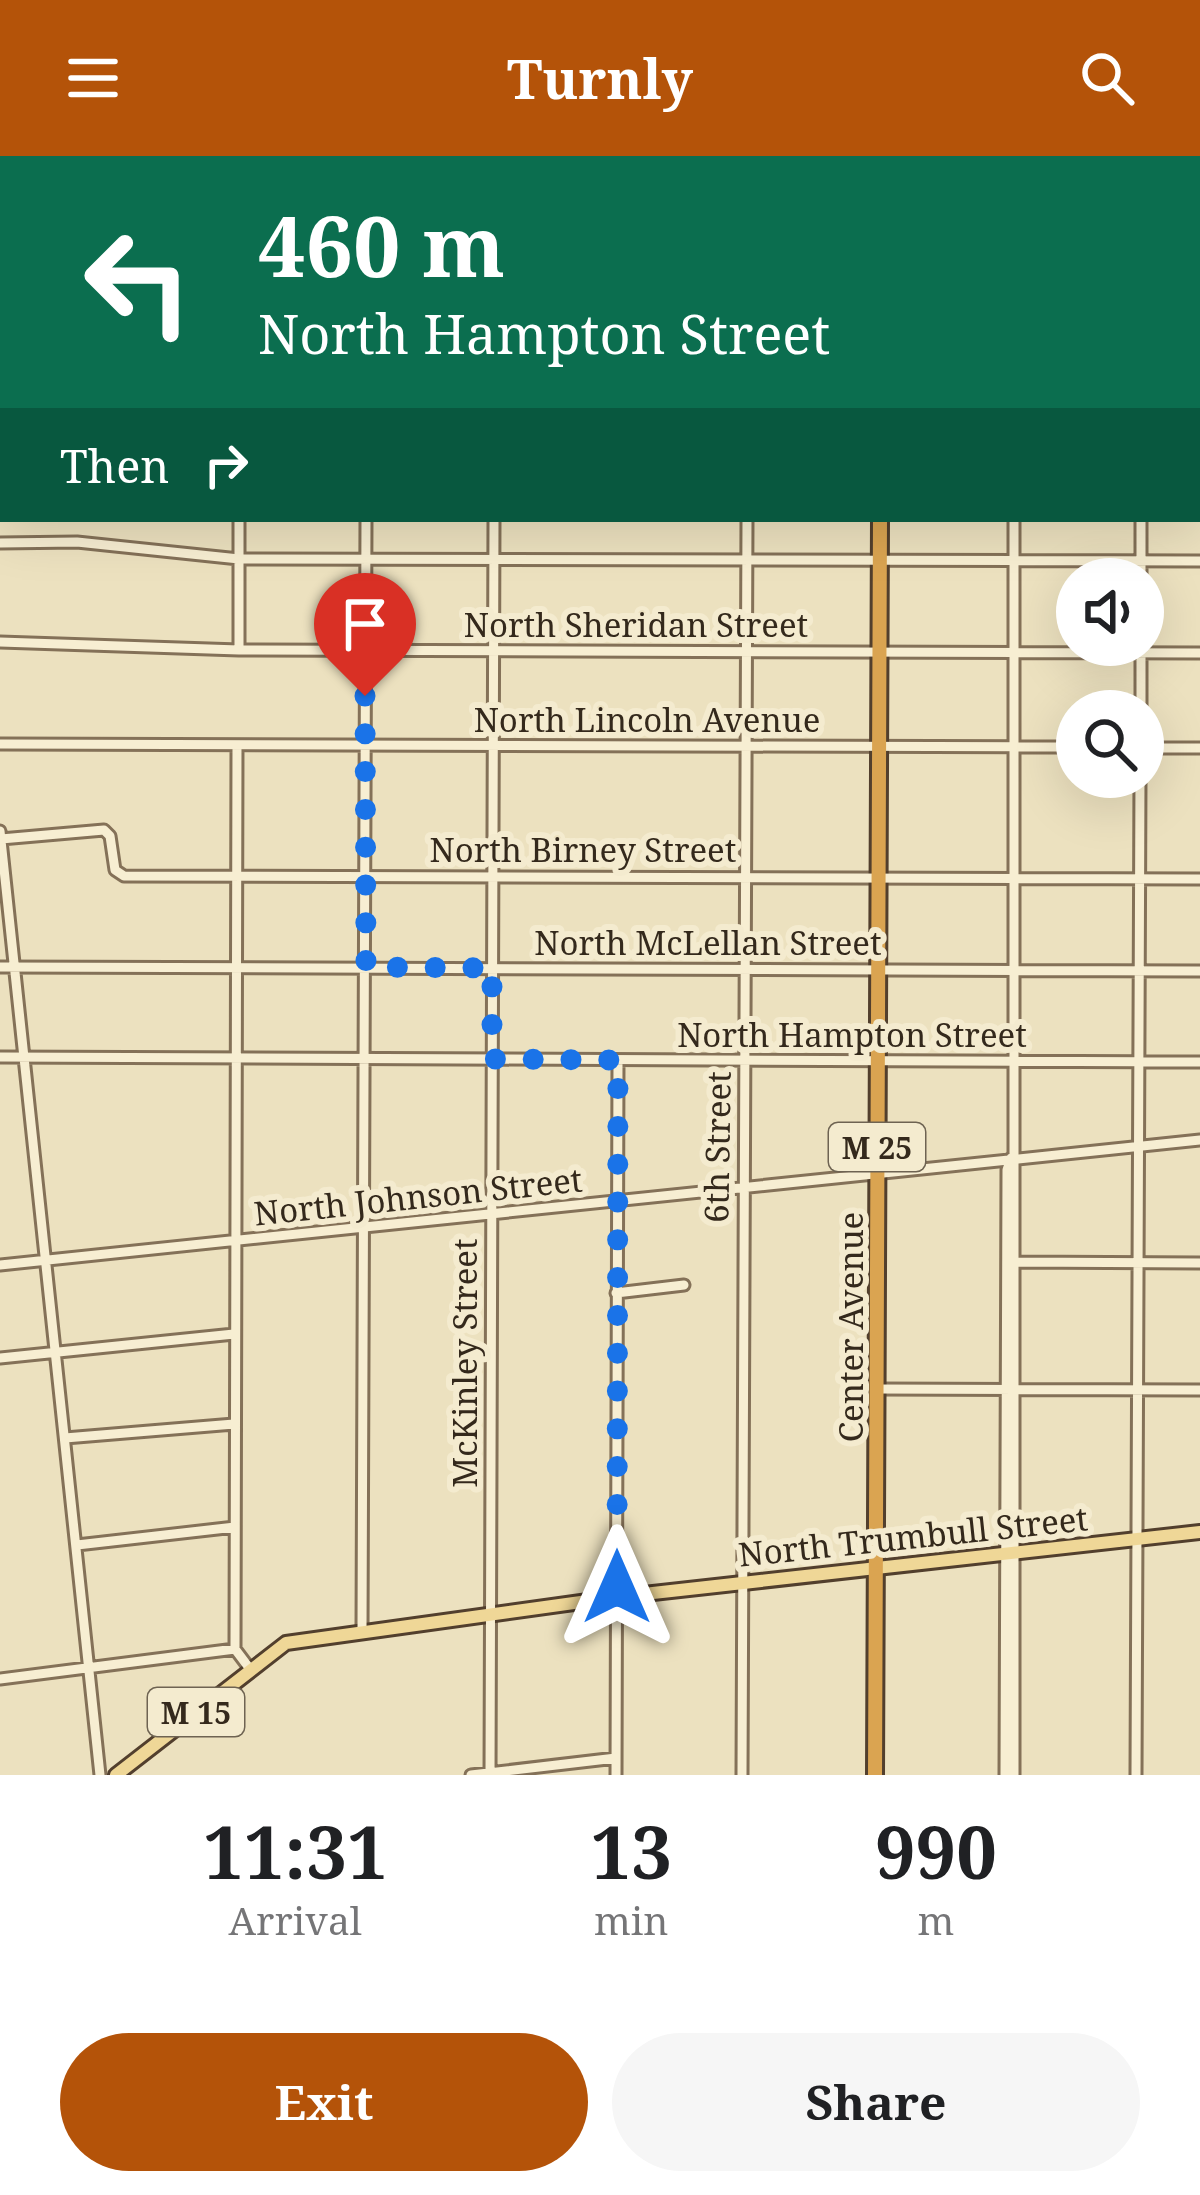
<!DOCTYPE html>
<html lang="en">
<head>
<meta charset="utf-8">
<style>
	body { margin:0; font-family:"Noto Serif",serif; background:#f6f6f6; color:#202124; height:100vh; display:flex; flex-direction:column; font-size:45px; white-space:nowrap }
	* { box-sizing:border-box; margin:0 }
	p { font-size:39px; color:#757577 }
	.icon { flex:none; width:66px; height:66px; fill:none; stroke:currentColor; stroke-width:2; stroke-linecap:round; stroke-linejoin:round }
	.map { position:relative; height:1619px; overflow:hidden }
	.side { display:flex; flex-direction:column; background:#fff; flex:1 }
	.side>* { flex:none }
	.banner { position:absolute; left:0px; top:0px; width:1200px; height:366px; box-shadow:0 12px 48px #0002; background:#0b6e4f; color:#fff; overflow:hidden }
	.fabs { position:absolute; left:1056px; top:402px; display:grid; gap:24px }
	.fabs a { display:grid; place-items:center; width:108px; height:108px; border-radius:50%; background:#fff; box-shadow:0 12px 48px #0002; font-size:60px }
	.pin { position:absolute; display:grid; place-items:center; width:102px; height:102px; color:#fff; margin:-123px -51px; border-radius:50% 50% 50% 0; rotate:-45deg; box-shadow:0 0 12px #0007 }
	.pin .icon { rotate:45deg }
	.me { position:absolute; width:132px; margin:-66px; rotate:0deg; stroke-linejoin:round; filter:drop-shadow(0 0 9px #0008) }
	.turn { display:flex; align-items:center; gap:42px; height:252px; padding:0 60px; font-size:54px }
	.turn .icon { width:156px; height:156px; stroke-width:2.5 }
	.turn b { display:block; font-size:84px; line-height:102px }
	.then { display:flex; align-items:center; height:114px; padding:0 60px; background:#0003; gap:24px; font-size:45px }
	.eta { display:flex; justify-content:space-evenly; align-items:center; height:204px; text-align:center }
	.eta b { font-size:72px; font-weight:700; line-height:84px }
	.button { display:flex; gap:24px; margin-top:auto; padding:24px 60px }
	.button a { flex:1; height:138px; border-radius:72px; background:#b45309; color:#fff; font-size:48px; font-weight:700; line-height:138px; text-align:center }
	.button a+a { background:#f6f6f6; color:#202124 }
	header { display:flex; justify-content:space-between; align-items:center; height:156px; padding:0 60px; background:#b45309; color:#fff; font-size:54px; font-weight:700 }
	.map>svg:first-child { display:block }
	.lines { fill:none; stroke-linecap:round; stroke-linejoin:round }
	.minor-casing { stroke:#847158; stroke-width:15 }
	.major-casing { stroke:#523f2d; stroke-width:18 }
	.highway-casing { stroke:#523f2d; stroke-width:20 }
	.minor { stroke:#f7eed2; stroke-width:9 }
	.major { stroke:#efd797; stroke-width:12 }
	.highway { stroke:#daa451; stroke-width:14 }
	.route { stroke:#1a73e8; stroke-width:21; stroke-dasharray:0 37.8 }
	.labels { text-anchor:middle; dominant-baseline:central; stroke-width:12; stroke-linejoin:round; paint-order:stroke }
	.shield { fill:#f4ebcf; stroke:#6e6352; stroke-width:3 }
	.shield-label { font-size:30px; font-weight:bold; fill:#34291c }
	.street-label { font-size:33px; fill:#34291c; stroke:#f4ebcf }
</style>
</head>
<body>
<header><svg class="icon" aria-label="menu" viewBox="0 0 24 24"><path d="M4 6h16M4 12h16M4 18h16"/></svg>Turnly<svg class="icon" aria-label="search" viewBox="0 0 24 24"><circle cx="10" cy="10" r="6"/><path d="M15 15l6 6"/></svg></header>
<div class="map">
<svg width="1200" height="1619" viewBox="0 0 1200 1619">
	<rect width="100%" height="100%" fill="#ece1bf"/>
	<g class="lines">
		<g class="minor-casing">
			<path id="minor" d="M367 0V3
				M240 3V0
				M494 3V0
				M621 3V0
				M748 3V0
				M1016 3V0
				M1142 3V0
				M0 91H3
				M1197 95H1200
				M0 189H3
				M1197 222H1200
				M0 288H3
				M1197 313H1200
				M0 387 77 386 239 403 1200 405
				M1141 423V363
				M0 486 239 494 1200 497
				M239 494V363
				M1141 555V489
				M0 588 1077 591
				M1143 592H1200
				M0 675 100 1619
				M1 683 104 674 110 680 115 714 124 720 1200 723
				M0 811 1200 815
				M0 901 1200 906
				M1012 1106 1200 1107
				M0 1109 1200 984
				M616 1137 684 1129
				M0 1202 234 1178
				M877 1233 1200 1234
				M65 1282 234 1268
				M77 1389 235 1371
				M362 1475 366 363
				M235 1493 237 589
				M0 1523 235 1493 250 1513
				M471 1619 616 1602
				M490 1619 494 363
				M616 1619 618 904
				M742 1619 747 363
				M1005 1619 1007 1014 1011 1002
				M1014 1619V363
				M1136 1619 1140 621"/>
		</g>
		<g class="major-casing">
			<path id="major" d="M116 1619 286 1487 617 1441 1200 1376"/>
		</g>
		<g class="highway-casing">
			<path id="highway" d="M880 3V0
				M875 1619 880 363"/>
		</g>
		<use href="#minor" class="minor"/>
		<use href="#major" class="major"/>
		<use href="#highway" class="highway"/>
	</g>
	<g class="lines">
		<path class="route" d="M365 540 366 811 492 812V903L618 904 617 1431"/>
	</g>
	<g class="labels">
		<g class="shield">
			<rect x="829" y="967" width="96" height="48" rx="9"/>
			<rect x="148" y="1532" width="96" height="48" rx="9"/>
		</g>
		<g class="shield-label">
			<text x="877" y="991">M 25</text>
			<text x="196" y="1556">M 15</text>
		</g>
		<g class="street-label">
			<text x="636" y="468">North Sheridan Street</text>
			<text x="647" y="563">North Lincoln Avenue</text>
			<text x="583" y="693">North Birney Street</text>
			<text x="708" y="786">North McLellan Street</text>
			<text x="852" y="878">North Hampton Street</text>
			<text transform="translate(717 991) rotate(-89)">6th Street</text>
			<text transform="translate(418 1040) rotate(-6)">North Johnson Street</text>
			<text transform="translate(850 1171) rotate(-90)">Center Avenue</text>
			<text transform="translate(464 1207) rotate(-90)">McKinley Street</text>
			<text transform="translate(913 1380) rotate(-6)">North Trumbull Street</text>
		</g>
	</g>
</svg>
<div class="fabs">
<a><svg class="icon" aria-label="sound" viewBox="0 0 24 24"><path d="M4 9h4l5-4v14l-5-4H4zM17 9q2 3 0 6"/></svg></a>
<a><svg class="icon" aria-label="search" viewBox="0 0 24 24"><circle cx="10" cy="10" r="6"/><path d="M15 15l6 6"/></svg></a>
</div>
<div class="pin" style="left:365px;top:540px;background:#d93025"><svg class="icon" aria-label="arrive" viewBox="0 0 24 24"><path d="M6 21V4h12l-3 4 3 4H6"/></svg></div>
<svg class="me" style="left:617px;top:1431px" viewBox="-20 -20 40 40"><path d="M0-17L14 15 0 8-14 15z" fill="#1a73e8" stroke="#fff" stroke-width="4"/></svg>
<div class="banner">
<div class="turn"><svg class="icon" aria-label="left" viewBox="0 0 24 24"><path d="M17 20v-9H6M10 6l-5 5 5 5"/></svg><div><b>460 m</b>North Hampton Street</div></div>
<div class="then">Then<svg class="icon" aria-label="right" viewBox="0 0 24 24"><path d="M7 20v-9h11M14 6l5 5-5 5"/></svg></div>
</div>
</div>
<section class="side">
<div class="eta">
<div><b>11:31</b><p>Arrival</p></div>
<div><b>13</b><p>min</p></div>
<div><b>990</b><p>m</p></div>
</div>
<div class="button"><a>Exit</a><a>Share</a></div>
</section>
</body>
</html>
